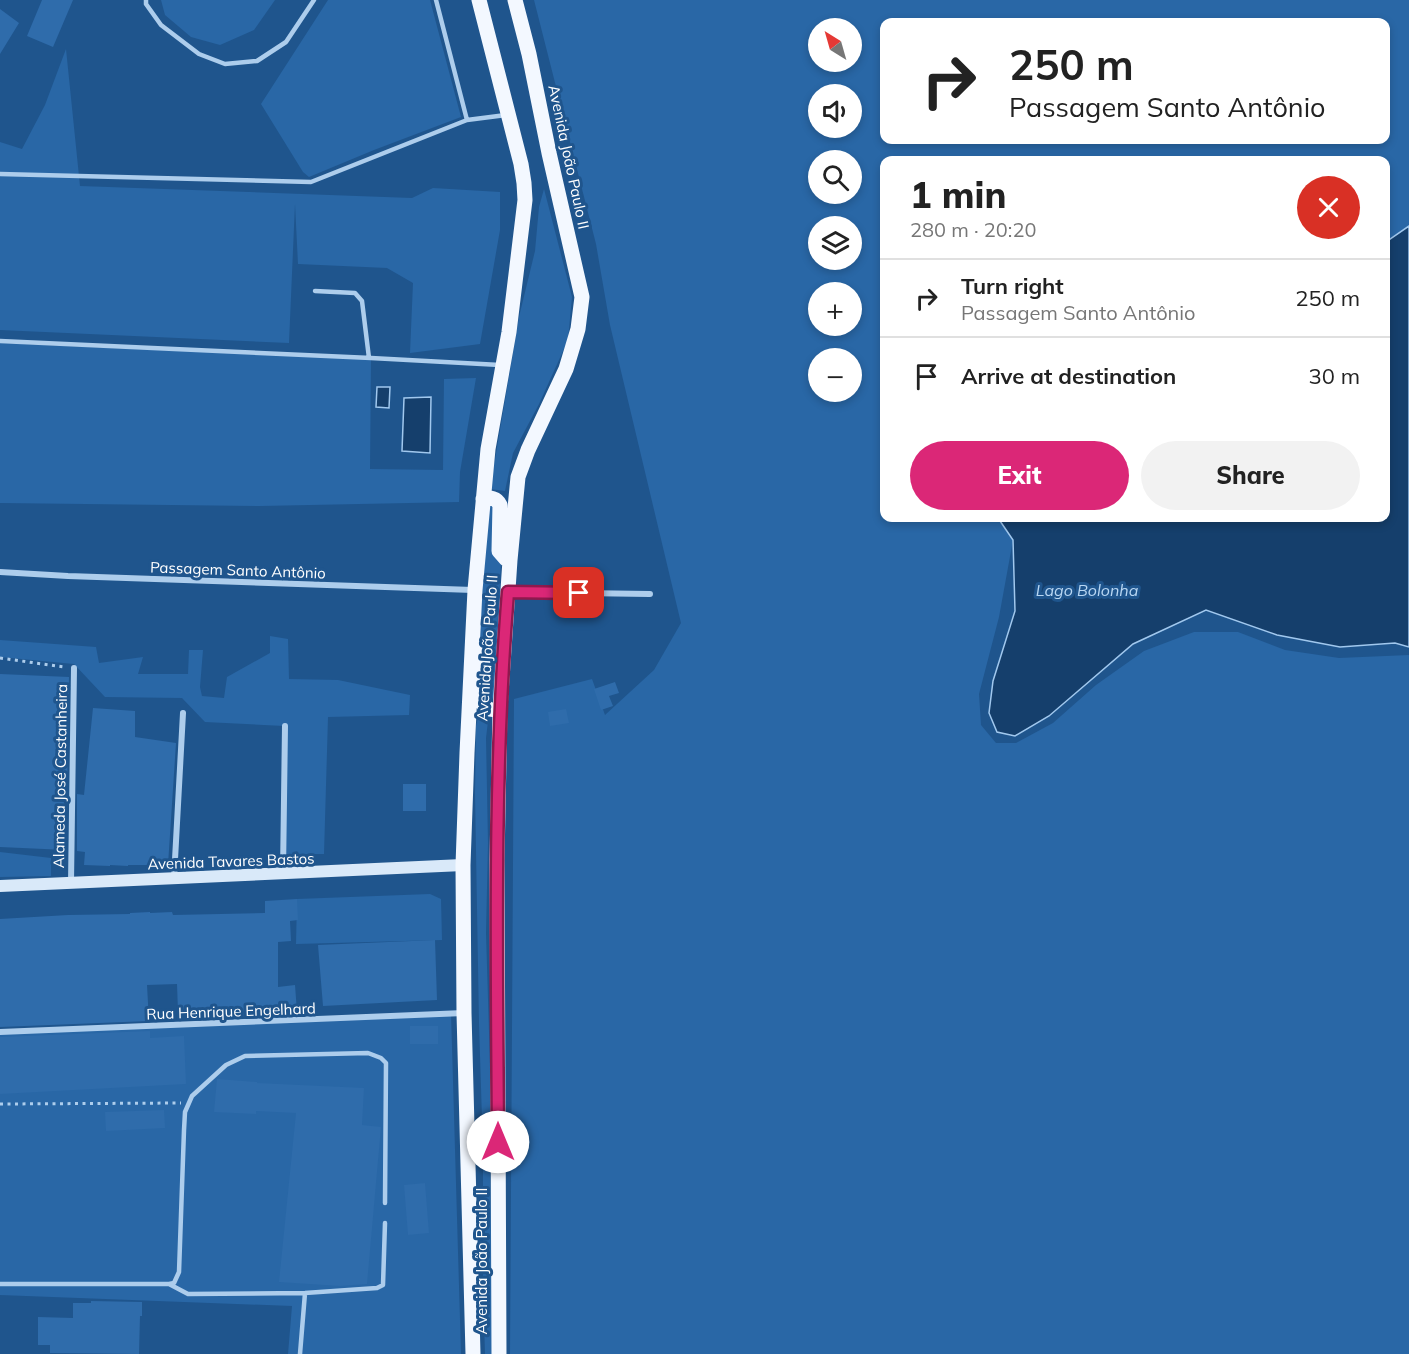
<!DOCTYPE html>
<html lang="en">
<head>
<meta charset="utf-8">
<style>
	body { margin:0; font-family:Mulish,sans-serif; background:#f2f2f2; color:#222; height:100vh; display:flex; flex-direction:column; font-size:22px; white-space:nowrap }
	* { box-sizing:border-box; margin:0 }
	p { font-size:20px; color:#767676 }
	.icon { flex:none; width:33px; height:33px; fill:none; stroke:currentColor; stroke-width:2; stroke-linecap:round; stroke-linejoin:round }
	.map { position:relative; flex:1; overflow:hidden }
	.details { position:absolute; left:880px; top:156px; width:510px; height:366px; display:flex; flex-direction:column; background:#fff; border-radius:12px; box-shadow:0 3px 9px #0003 }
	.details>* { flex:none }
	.hud { position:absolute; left:880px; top:18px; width:510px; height:126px; border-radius:12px; box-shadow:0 3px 9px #0003; background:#fff; color:#222; overflow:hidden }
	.needle { width:39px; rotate:323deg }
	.tools { position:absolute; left:808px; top:18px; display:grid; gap:12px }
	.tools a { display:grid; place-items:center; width:54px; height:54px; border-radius:50%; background:#fff; box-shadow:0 3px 9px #0003; font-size:30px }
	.pin { position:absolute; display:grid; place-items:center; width:51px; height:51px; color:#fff; margin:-26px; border-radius:12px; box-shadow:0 3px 9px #0006 }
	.me { position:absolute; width:66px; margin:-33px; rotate:0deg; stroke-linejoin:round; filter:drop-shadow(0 0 4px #0008) }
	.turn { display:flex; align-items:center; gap:21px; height:126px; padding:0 30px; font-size:27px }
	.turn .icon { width:78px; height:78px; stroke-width:2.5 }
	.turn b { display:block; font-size:42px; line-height:51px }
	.round { display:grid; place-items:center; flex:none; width:63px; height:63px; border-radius:32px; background:#f2f2f2 }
	.summary { display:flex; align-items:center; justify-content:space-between; height:102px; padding:0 30px }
	h1 { font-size:36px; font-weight:800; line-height:45px }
	.action { display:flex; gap:12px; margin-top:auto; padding:12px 30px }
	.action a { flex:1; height:69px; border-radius:36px; background:#db2777; color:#fff; font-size:24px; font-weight:800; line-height:69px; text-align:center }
	.action a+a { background:#f2f2f2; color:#222 }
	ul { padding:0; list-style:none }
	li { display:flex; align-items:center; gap:18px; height:78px; padding:0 30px; border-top:2px solid #e0e0e0 }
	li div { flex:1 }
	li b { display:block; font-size:22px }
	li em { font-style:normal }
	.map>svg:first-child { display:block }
	.green { fill:#2967a6; fill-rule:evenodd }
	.water { fill:#153f6c; stroke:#a1c8ee; stroke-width:1.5 }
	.building { fill:#2f6cab }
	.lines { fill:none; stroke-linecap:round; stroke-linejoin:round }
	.path { stroke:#adcdec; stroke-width:3; stroke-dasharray:3 4.5; stroke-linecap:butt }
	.service { stroke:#adcdec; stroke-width:4.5 }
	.minor { stroke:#adcdec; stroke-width:6 }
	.secondary { stroke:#d9e9f9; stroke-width:12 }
	.primary { stroke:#f3f8ff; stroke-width:15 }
	.route-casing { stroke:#8e194d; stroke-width:15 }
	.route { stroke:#db2777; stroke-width:10 }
	.labels { text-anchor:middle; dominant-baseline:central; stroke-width:6; stroke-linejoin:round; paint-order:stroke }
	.street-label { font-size:15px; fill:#fff; stroke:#1f558d }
	.water-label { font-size:16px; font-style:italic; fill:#b9d7f3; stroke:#1f558d }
</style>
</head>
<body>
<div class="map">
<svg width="1409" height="1354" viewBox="0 0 1409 1354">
	<rect width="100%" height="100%" fill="#1f558d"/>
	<path class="green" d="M161 0H275L254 30 220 45 191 37 165 15Z
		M328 0H430L461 117 374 150 309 177 303 172 261 104Z
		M534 0H1409V226L1386 242V160H885V518H998L1013 540 999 617 979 694 981 725 996 743H1016L1053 723 1096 685 1144 651 1194 632H1238L1285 650 1339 658 1409 655V1354H510L514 699 592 679 605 715 654 670 681 623 610 325 596 244ZM885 22H1386V140H885ZM819 28H852V62H819ZM819 94H852V128H819ZM819 160H852V194H819ZM819 226H852V260H819ZM819 292H852V326H819ZM819 358H852V392H819Z
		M66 49 80 186 412 198 433 188 500 192V230L480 344 410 353 413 283 387 268 298 264 295 204 289 343 0 330V142L22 149 45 105Z
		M544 189 572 297 568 340 539 404 513 453 505 491 490 489 519 317 535 251 539 207Z
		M0 343 132 349 371 358 370 469 443 470 444 379 476 378 460 472 459 502 260 506 0 503Z
		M487 504 495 507 501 563 494 699 487 697V650L479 634Z
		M270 636 288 639 289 679 338 680 410 695 409 715 328 717 324 854H284V726L205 722 182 698 105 697 74 664 0 657V640L96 647 99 663 143 657 138 674H188L189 650H203L200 687 202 696 224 698 227 677 270 653Z
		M481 705 489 713 486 738 488 843 486 933 490 1065V1170L493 1354H485L483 1288V1152L479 1023 475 793 476 726Z
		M0 852 51 858V876L0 877Z
		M430 894 441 899 442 940 296 944 297 899Z
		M451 1013 461 1354H288L292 1306 0 1295V1033Z"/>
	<path class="water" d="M1409 226V647L1395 643 1340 647 1277 635 1206 610 1133 644 1049 716 1015 736 997 732 989 713 993 681 1015 611 1013 540 998 518H1386V242Z
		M377 387H390L389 408 376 407Z
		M431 397 430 453 402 451 404 398Z"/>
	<path class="building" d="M42 0H73L53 47 27 36Z
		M0 9 19 23 0 54Z
		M0 674 69 677 66 850 0 847Z
		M615 682 619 693 609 696 613 706 601 710 594 689Z
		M93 708 135 711V737L176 743 168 865H128V866L110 865V866L84 865 85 852 77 851V794L84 795Z
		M566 709 569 723 550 726 548 712Z
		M403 784H426V811H403Z
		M297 899 298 920 290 921 291 941 278 942V987L295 985 297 1012 278 1013V1015L212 1018V1015H196V1012H178L177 984 147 985 149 1021 0 1027V919L68 915 130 914V913L150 912V913L172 912 173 915 265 913V901Z
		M435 940 437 1000 323 1006 318 945Z
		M410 1026H438V1044H410Z
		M150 1031V1038L184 1036 186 1084 0 1094V1037Z
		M217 1079 257 1082V1083L364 1088 362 1125 381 1127 367 1284 340 1286 279 1282 296 1113 256 1111V1114L214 1112Z
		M164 1110 165 1128 106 1131 105 1112Z
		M425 1183 429 1233 408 1235 404 1185Z
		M91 1301 142 1302V1316H140L139 1354 50 1353V1345H38V1317L73 1318V1303H91Z"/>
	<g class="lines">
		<path class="path" d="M0 658 64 667
			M0 1104 181 1103"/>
		<path class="service" d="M146 0V4L161 25 199 54 225 64 257 61 286 42 314 0
			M467 120 506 115
			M0 174 311 182 467 120 436 0
			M315 291 355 293 362 301 369 358
			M0 341 371 358 500 365
			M0 1284H169L188 1294 305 1293 377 1288 383 1285 385 1223
			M169 1284 174 1283 179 1272 184 1130 185 1112 192 1096 226 1065 245 1056 368 1053 381 1058 386 1063 385 1203
			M300 1354 305 1293"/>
		<path class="minor" d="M0 572 68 576 473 590
			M509 592 650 594
			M283 873 285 726
			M174 878 183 713
			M71 883 74 668
			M0 1032 464 1013"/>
		<path class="secondary" d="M0 886 463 865"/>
		<path class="primary" d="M483 499C490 497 497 498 500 505L499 551 506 559 510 560
			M473 647 481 652 483 657 482 703C487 710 492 711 500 709
			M473 1354 464 1013 463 865 467 753 475 590 488 449 509 332 525 200 524 183 521 164 479 0
			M499 1354 497 860 500 709 510 560 518 477 528 450 566 369 578 329 582 297 549 153 529 54 515 0"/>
	</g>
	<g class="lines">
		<g class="route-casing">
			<path id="route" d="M498 1142C497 959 493 775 508 592L579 593"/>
		</g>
		<use href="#route" class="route"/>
	</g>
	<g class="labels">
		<g class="street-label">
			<text transform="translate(569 157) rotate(78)">Avenida João Paulo II</text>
			<text transform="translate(238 570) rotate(2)">Passagem Santo Antônio</text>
			<text transform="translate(487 648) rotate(-86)">Avenida João Paulo II</text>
			<text transform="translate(60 776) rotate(-89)">Alameda José Castanheira</text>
			<text transform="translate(231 861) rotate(-2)">Avenida Tavares Bastos</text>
			<text transform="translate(231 1011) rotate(-2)">Rua Henrique Engelhard</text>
			<text transform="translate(481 1261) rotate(-90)">Avenida João Paulo II</text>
		</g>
		<g class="water-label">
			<text x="1087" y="590">Lago Bolonha</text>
		</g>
	</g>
</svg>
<div class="tools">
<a><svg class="needle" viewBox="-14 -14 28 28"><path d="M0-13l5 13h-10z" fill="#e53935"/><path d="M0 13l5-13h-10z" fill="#767676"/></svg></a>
<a><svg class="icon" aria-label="sound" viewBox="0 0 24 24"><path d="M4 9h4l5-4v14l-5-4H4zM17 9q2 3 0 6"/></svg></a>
<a><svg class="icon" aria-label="search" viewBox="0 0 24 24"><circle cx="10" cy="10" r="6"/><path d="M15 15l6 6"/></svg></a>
<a><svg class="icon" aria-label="layers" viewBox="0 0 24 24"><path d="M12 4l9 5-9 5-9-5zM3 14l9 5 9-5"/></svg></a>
<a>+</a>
<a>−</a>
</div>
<div class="pin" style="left:579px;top:593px;background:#d93025"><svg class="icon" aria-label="arrive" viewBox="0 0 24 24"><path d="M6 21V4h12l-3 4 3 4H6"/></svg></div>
<svg class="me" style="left:498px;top:1142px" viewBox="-20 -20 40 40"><circle r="19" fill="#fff"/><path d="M0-13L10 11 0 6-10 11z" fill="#db2777"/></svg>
<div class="hud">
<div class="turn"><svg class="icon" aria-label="right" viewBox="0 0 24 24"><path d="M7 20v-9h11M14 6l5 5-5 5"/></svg><div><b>250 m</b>Passagem Santo Antônio</div></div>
</div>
<section class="details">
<div class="summary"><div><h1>1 min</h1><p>280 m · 20:20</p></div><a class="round" style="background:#d93025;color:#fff"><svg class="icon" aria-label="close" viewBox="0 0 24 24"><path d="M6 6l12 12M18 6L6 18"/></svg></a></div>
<ul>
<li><svg class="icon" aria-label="right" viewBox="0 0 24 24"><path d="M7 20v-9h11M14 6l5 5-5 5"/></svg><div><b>Turn right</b><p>Passagem Santo Antônio</p></div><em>250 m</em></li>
<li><svg class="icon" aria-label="arrive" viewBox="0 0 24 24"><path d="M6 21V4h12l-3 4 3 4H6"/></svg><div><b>Arrive at destination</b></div><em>30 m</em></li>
</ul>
<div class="action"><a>Exit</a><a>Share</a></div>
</section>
</div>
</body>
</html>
